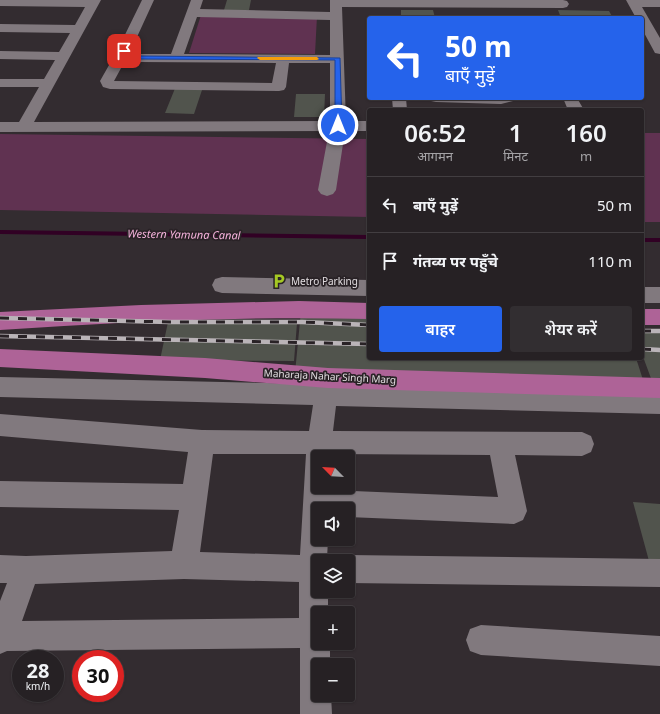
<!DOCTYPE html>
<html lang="hi">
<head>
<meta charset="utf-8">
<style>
	body { margin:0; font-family:"Noto Sans","Noto Sans Devanagari",sans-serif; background:#322e31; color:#f1f3f6; height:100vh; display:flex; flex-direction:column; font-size:15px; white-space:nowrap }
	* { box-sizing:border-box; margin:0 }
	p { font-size:13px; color:#a4a3a6 }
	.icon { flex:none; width:22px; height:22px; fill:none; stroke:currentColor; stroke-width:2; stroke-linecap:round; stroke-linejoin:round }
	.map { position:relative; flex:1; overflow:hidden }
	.drawer { position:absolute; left:367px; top:108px; width:277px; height:252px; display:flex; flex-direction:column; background:#262124; border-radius:4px; box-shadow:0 1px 3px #0004,0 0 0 1px #423e41 }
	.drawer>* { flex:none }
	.top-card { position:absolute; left:367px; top:16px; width:277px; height:84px; border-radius:4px; box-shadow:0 1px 3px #0004,0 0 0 1px #423e41; background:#2563eb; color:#fff; overflow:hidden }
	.needle { width:26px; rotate:294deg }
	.controls { position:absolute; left:311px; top:450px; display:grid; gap:8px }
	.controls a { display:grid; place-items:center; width:44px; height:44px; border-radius:4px; background:#262124; box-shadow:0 1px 3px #0004,0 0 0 1px #423e41; font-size:20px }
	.speed { position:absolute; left:12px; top:650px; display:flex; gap:8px; font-size:20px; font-weight:700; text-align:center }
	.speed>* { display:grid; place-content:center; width:52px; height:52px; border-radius:50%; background:#262124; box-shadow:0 1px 3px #0004,0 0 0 1px #423e41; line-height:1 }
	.speed small { font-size:10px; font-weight:400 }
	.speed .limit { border:6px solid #d22; background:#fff; color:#111 }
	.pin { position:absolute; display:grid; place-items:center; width:34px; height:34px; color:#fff; margin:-17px; border-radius:8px; box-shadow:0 2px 6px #0006 }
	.me { position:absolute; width:44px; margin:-22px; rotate:0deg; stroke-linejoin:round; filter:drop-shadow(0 0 3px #0008) }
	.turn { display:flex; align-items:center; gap:14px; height:84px; padding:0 12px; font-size:18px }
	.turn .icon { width:52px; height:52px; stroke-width:2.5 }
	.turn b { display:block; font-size:28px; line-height:34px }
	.eta { display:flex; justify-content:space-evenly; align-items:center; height:68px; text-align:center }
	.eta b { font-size:24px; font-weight:600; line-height:28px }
	.action { display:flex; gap:8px; margin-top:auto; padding:8px 12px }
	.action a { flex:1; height:46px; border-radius:4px; background:#2563eb; color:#fff; font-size:16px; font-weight:600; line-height:46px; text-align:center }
	.action a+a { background:#322e31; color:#f1f3f6 }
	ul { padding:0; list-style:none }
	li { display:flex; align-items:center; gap:12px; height:56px; padding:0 12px; border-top:1px solid #423e41 }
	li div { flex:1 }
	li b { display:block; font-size:15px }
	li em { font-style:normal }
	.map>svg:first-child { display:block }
	.green { fill:#603251 }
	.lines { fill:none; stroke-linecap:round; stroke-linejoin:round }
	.stream { fill:#310124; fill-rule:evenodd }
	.building { fill:#51544d }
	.minor { fill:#81797e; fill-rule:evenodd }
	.major { fill:#ae6397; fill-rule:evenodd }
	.rail-casing { stroke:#bab4b8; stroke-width:4.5 }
	.rail { stroke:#292226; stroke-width:3; stroke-dasharray:9; stroke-linecap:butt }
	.route { fill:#2563eb; stroke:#184099 }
	.slow { fill:#f59e0b }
	.labels { text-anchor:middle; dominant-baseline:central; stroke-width:3.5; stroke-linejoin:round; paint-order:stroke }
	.poi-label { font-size:10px; fill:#e2dde0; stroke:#292226; text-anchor:start }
	.street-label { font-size:10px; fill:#e2dde0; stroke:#292226 }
	.water-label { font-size:11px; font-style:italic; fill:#f7b3dd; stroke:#292226 }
</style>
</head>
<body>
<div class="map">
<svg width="660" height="714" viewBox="0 0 660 714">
	<rect width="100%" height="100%" fill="#332c30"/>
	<path class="green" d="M201 15 317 16 315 54 189 53Z
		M642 133H660V222H642Z
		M0 134 369 139V217L0 210Z"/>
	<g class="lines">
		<path class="stream" d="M0 230 369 235V239L0 234Z
			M642 238H660V242H642Z"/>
	</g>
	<path class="building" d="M227 0H251L249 10H224Z
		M401 10H433L435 18 401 17Z
		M558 10 609 11 613 18H561Z
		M176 86 203 87 194 114 165 113Z
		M296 94H325L324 117H294Z
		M301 311 369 313V358H636L644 383 295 373Z
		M168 322 297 323 294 361 160 360Z
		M642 331H660V382L652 381 642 354Z
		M633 502 660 504V561H649Z"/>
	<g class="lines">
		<path class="minor" d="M0 0H101L34 122 330 121V63H289L286 87 284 90 279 91 110 89 103 87 100 81 117 51 142 0H154L131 50 140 54H171L191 0H203L200 9 330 12V0H563L567 1 569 4 567 7 563 8 342 7 346 121H369V131H345L336 190 333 194 327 196 321 194 318 190 329 131 0 132V122H19L39 87H0V79H44L55 60 0 59V51L59 52 70 33 0 32V24L75 25 85 7 0 6ZM197 17 330 20V55L184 54ZM126 59 140 62 276 63 272 83 114 81Z
			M626 0H660V7H642L660 38V54L655 53 642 29V18H636Z
			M392 98H406L407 110H393Z
			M429 98H515L513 101 501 104 436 102 431 101Z
			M563 98H577L584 110H568Z
			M222 277 369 280V296L222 293 215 291 212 285 215 279Z
			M642 287H660V303H642Z
			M328 371 336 374 339 381V385L660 392V414L336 406 333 431 582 432 591 436 594 444 591 452 582 456 515 455 527 511 523 520 514 524 348 517V509H318V539H328L327 559 329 561H318V591H328V613H318V643H330V665H318V695H331L332 714H300V648L7 651 0 654V601L7 583H0V555L26 556 172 551 179 510 0 507V481L183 484 188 452 0 436V414L202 430 309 431 313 405 0 397V377L316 384 320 374ZM213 454H306L300 555 200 552ZM330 454 490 455 498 497 329 490 330 487H318V457H330ZM184 579 299 582V618L22 621 35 584Z
			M348 555 660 559V587L348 583V561H337L338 559Z
			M481 625 660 636V666L481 655 470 651 466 640 470 629Z"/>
		<path class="major" d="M299 301 369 303V319C246 316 123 322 0 330V312L141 305Z
			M642 309H660V325H642Z
			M0 349 205 358 328 368 660 378V398L328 388 205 378 0 367Z"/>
		<g class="rail-casing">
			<path id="rail" d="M0 318 170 322H302L369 325
				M642 331H660
				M0 336 369 344
				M642 349 660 350"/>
		</g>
		<use href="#rail" class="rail"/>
	</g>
	<path class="route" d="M124 50 129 53 140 56 340 58 342 125 338 127 335 125V60L140 59 126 56 121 51Z"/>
	<path class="slow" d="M258 57H317L319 59 317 60H260L257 58Z"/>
	<defs>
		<g id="parking-bare" transform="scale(1.2)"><path d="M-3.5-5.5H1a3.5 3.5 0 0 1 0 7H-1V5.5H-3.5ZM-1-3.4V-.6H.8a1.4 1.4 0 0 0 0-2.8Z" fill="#a5c823" stroke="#292226" stroke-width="2.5" paint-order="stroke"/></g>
	</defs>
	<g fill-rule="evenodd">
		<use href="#parking-bare" x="279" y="281"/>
	</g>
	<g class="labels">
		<g class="poi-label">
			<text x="291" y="281">Metro Parking</text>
		</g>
		<g class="street-label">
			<text transform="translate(330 376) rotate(3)">Maharaja Nahar Singh Marg</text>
		</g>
		<g class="water-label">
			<text transform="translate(184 234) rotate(1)">Western Yamuna Canal</text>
		</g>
	</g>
</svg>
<div class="controls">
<a><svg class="needle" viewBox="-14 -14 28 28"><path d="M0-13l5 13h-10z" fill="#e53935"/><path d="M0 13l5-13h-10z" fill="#a4a3a6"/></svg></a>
<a><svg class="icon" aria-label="sound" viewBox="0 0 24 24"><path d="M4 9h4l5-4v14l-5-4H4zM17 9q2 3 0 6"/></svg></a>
<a><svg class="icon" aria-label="layers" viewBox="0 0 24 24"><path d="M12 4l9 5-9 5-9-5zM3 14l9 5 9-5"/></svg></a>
<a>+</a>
<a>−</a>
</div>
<div class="speed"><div>28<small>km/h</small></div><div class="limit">30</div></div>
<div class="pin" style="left:124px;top:51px;background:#d93025"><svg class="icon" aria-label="arrive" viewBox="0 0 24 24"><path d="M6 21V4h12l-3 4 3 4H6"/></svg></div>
<svg class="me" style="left:338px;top:125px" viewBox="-20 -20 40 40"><circle r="17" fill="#2563eb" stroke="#fff" stroke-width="3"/><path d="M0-11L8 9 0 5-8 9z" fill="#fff"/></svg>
<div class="top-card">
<div class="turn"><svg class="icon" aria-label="left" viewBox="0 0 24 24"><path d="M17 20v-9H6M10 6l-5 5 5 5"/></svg><div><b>50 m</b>बाएँ मुड़ें</div></div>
</div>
<section class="drawer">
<div class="eta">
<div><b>06:52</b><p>आगमन</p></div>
<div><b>1</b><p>मिनट</p></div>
<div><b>160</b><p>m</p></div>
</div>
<ul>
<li><svg class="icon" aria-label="left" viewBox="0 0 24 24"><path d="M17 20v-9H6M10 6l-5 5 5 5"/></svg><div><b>बाएँ मुड़ें</b></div><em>50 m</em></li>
<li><svg class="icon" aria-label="arrive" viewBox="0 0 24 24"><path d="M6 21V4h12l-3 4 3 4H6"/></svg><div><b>गंतव्य पर पहुँचे</b></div><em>110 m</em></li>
</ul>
<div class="action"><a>बाहर</a><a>शेयर करें</a></div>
</section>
</div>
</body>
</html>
